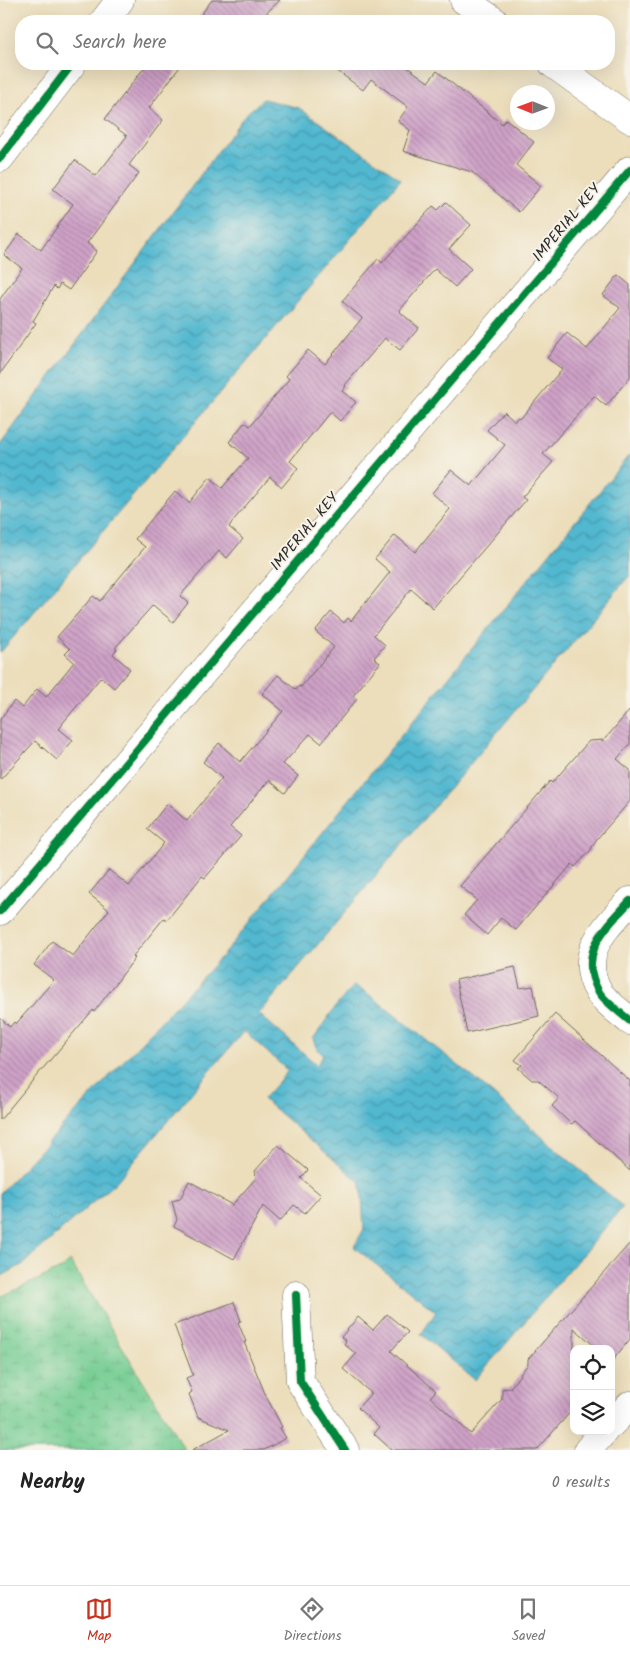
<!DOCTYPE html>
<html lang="en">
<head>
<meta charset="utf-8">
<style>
  :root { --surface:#fff; --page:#f6f6f6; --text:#222; --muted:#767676; --line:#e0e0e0; --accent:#c8321e }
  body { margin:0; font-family:Kalam,sans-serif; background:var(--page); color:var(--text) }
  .controls { position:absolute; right:15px; bottom:15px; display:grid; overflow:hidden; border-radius:10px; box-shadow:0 5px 20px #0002 }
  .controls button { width:45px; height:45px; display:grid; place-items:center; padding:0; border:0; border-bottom:1px solid var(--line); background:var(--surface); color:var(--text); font:25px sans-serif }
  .compass { position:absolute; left:510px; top:85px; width:45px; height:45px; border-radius:50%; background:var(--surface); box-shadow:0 5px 20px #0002; rotate:271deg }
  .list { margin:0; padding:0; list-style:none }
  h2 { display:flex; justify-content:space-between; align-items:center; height:65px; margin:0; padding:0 20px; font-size:21px }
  h2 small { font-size:16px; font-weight:400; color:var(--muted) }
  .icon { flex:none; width:28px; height:28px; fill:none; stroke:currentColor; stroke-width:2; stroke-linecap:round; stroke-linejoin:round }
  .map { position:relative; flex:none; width:630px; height:1450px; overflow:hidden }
  .search { position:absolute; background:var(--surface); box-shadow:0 5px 20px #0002; left:15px; right:15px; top:15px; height:55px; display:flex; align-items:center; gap:12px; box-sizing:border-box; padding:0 18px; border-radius:20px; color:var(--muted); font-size:19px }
  .sheet { height:135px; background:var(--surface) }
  nav { display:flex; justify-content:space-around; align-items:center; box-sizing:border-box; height:70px; border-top:1px solid var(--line); background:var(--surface); font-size:14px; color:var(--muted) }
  nav a { display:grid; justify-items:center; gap:2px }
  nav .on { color:var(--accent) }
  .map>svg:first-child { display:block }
</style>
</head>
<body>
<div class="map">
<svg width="630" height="1450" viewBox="0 0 630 1450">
  <defs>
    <pattern id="wetland-marsh" width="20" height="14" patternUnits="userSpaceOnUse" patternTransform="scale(1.25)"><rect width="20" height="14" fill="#74cd93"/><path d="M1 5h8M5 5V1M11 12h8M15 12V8" fill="none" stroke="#65b07f"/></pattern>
    <pattern id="water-waves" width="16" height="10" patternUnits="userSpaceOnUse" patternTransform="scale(1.25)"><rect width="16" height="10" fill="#51b8d0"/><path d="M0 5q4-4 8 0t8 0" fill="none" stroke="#4396a9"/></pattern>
    <pattern id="building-back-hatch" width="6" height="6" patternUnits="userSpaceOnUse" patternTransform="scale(1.25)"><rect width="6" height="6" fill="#cfa2c8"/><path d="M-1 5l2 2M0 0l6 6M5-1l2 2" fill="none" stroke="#a884a3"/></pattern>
  </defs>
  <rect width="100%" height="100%" fill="#f7f3e8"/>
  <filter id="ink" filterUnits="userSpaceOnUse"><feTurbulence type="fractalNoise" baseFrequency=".02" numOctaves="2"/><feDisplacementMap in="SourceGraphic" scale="10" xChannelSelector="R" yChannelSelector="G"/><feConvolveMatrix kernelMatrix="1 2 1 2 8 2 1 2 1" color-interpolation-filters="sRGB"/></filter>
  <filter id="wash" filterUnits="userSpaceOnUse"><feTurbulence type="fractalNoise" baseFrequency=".0096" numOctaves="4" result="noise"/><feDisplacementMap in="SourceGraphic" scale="20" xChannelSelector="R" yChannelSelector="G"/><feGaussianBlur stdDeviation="1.12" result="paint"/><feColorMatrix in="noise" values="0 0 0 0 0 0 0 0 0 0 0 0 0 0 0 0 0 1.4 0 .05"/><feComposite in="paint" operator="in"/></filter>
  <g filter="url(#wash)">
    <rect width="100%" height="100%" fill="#ecdebb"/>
    <polygon fill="url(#wetland-marsh)" stroke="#507c5f" points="70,1261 185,1450 0,1450 0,1297 63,1268"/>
    <g fill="url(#water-waves)" stroke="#3e727e">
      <polygon points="263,99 299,108 401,179 0,653 0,445 245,115"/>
      <polygon points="630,454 630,575 259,1014 317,1065 323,1055 316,1047 313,1039 336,1006 354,985 367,993 474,1078 623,1207 475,1380 421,1334 436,1312 354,1247 364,1229 361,1183 263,1099 288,1071 244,1031 116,1182 22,1265 0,1277 0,1193 223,955"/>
    </g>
    <g id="blocks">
      <g fill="url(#building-back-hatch)">
        <polygon points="212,0 280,0 258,21 196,21"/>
        <polygon points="147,64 182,64 149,108 163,120 129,165 139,173 87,243 97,251 69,290 60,284 57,289 54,286 33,321 36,323 0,374 0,299 22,268 4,255 19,234 41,250 73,204 53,189 75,160 96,176 127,136 105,119"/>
        <polygon points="328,64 403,64 428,82 437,71 502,124 506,119 534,142 516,165 541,186 519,212 472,172 403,151 410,130 398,121 408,107 371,79 363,90"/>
        <polygon points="446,202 471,225 449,249 471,269 455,287 435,269 400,310 401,313 419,328 400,350 385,338 345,385 346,386 342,391 356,402 340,421 330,412 290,461 298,468 282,487 270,477 232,522 229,527 243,539 227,558 219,551 180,596 188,603 173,622 153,605 115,648 117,649 113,654 130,669 114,688 101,677 62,724 63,724 59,729 73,740 57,760 35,741 0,780 0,719 14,701 22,708 37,689 46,697 74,662 65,654 70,649 57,637 93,596 100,601 145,547 135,539 175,491 189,503 210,477 222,488 248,458 229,442 245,422 250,426 289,379 286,376 308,350 325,364 362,318 342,301 378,259 382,263 433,206 438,210"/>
        <polygon points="618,275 630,285 630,377 606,406 594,396 543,454 553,462 522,497 526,500 433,608 411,589 374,635 385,645 374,658 380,663 353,696 357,699 321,743 310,734 283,764 298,776 285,793 269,780 230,827 241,836 205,878 202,876 167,920 164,918 133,956 135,958 94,1012 93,1010 33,1080 0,1120 0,1018 10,1027 14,1022 16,1024 54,980 34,965 52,941 73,956 109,910 89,894 109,870 129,886 164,843 147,829 167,804 187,821 222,778 203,762 219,743 240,762 283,711 262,694 278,675 296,690 299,686 301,687 334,647 315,631 331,612 344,623 348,618 351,621 390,572 375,559 395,535 415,552 450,509 432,493 451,470 471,486 505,445 487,430 504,411 515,421 519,417 521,418 562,369 547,358 567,333 587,349 620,308 603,295"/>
        <polygon points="630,710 630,744 617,759 630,770 630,801 596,840 590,851 575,867 572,864 516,930 501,918 487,935 464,915 477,900 460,886 550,781 552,783 589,741 604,740"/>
        <polygon points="515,967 520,988 533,986 539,1016 467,1033 456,980"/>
        <polygon points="555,1014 630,1081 630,1171 575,1121 572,1124 570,1123 552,1106 559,1098 538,1080 532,1080 518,1068 522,1065 515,1060"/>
        <polygon points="278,1145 308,1170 301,1178 321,1195 305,1213 294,1205 280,1221 263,1206 234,1259 174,1226 177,1220 172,1201 180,1199 189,1181 232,1205 256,1178 255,1171"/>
        <polygon points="630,1243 630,1339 612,1361 611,1349 598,1349 574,1328 574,1408 537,1450 392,1450 374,1434 379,1428 358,1408 371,1393 343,1369 356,1354 344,1344 346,1341 341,1337 358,1317 373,1330 387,1314 408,1332 391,1351 436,1391 430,1397 471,1434 502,1399 502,1389 510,1388 528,1364 528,1359"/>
        <polygon points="234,1302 241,1321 238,1322 246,1342 244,1342 266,1396 282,1427 280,1428 286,1438 264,1450 192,1450 229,1430 198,1417 189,1394 192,1392 186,1378 193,1375 174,1325"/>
      </g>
    </g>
  </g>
  <g filter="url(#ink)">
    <use href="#blocks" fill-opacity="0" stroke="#6f6a5d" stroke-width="1"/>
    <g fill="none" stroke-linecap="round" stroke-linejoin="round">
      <defs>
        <g id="minor">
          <polyline points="464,0 494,21"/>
          <polyline points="104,21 120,0"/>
          <polyline points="553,64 630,119"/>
          <polyline points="0,158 72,64"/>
          <path d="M630,901C606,928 576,953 599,992C605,1002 621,1013 630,1021"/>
          <polyline points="0,911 630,170"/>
          <polyline points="296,1295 300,1381 345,1450"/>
          <polyline points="611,1424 630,1405"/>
          <polyline points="588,1450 604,1431"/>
        </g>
      </defs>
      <use href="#minor" stroke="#6f6a5d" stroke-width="29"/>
      <use href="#minor" stroke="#fff" stroke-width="28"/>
      <defs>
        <g id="cycleway">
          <polyline points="0,158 72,64"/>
          <path d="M630,901C606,928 576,953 599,992C605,1002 621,1013 630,1021"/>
          <polyline points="0,911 630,170"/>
          <polyline points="296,1295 300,1381 345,1450"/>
        </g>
      </defs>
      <use href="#cycleway" stroke="#f7f3e8" stroke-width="11"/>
      <use href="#cycleway" stroke="#00873e" stroke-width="8"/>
    </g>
  </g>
  <g text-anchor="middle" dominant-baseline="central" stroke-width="4" stroke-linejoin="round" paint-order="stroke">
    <g font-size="15" fill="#2b2b2b" stroke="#f7f3e8">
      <text transform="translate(567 223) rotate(-50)">IMPERIAL KEY</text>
      <text transform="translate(305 532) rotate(-50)">IMPERIAL KEY</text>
    </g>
  </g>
</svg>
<div class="controls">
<button><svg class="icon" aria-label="locate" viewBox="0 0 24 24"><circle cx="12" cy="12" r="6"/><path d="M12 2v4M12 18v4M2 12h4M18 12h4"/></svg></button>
<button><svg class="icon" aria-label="layers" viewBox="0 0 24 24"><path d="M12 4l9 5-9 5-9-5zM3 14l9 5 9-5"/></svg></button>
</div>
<svg class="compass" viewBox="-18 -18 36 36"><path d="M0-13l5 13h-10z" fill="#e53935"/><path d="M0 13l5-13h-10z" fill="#767676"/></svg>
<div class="search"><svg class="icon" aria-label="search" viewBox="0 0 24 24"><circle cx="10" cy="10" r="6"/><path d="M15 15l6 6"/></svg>Search here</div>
</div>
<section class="sheet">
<h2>Nearby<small>0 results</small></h2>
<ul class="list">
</ul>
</section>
<nav>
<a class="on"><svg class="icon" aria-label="map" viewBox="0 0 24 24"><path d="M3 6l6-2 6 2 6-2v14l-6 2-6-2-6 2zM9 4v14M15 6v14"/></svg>Map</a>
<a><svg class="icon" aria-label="directions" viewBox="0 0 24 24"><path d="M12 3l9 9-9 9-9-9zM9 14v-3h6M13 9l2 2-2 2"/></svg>Directions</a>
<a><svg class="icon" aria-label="saved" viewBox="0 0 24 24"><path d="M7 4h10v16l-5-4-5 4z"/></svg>Saved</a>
</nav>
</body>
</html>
